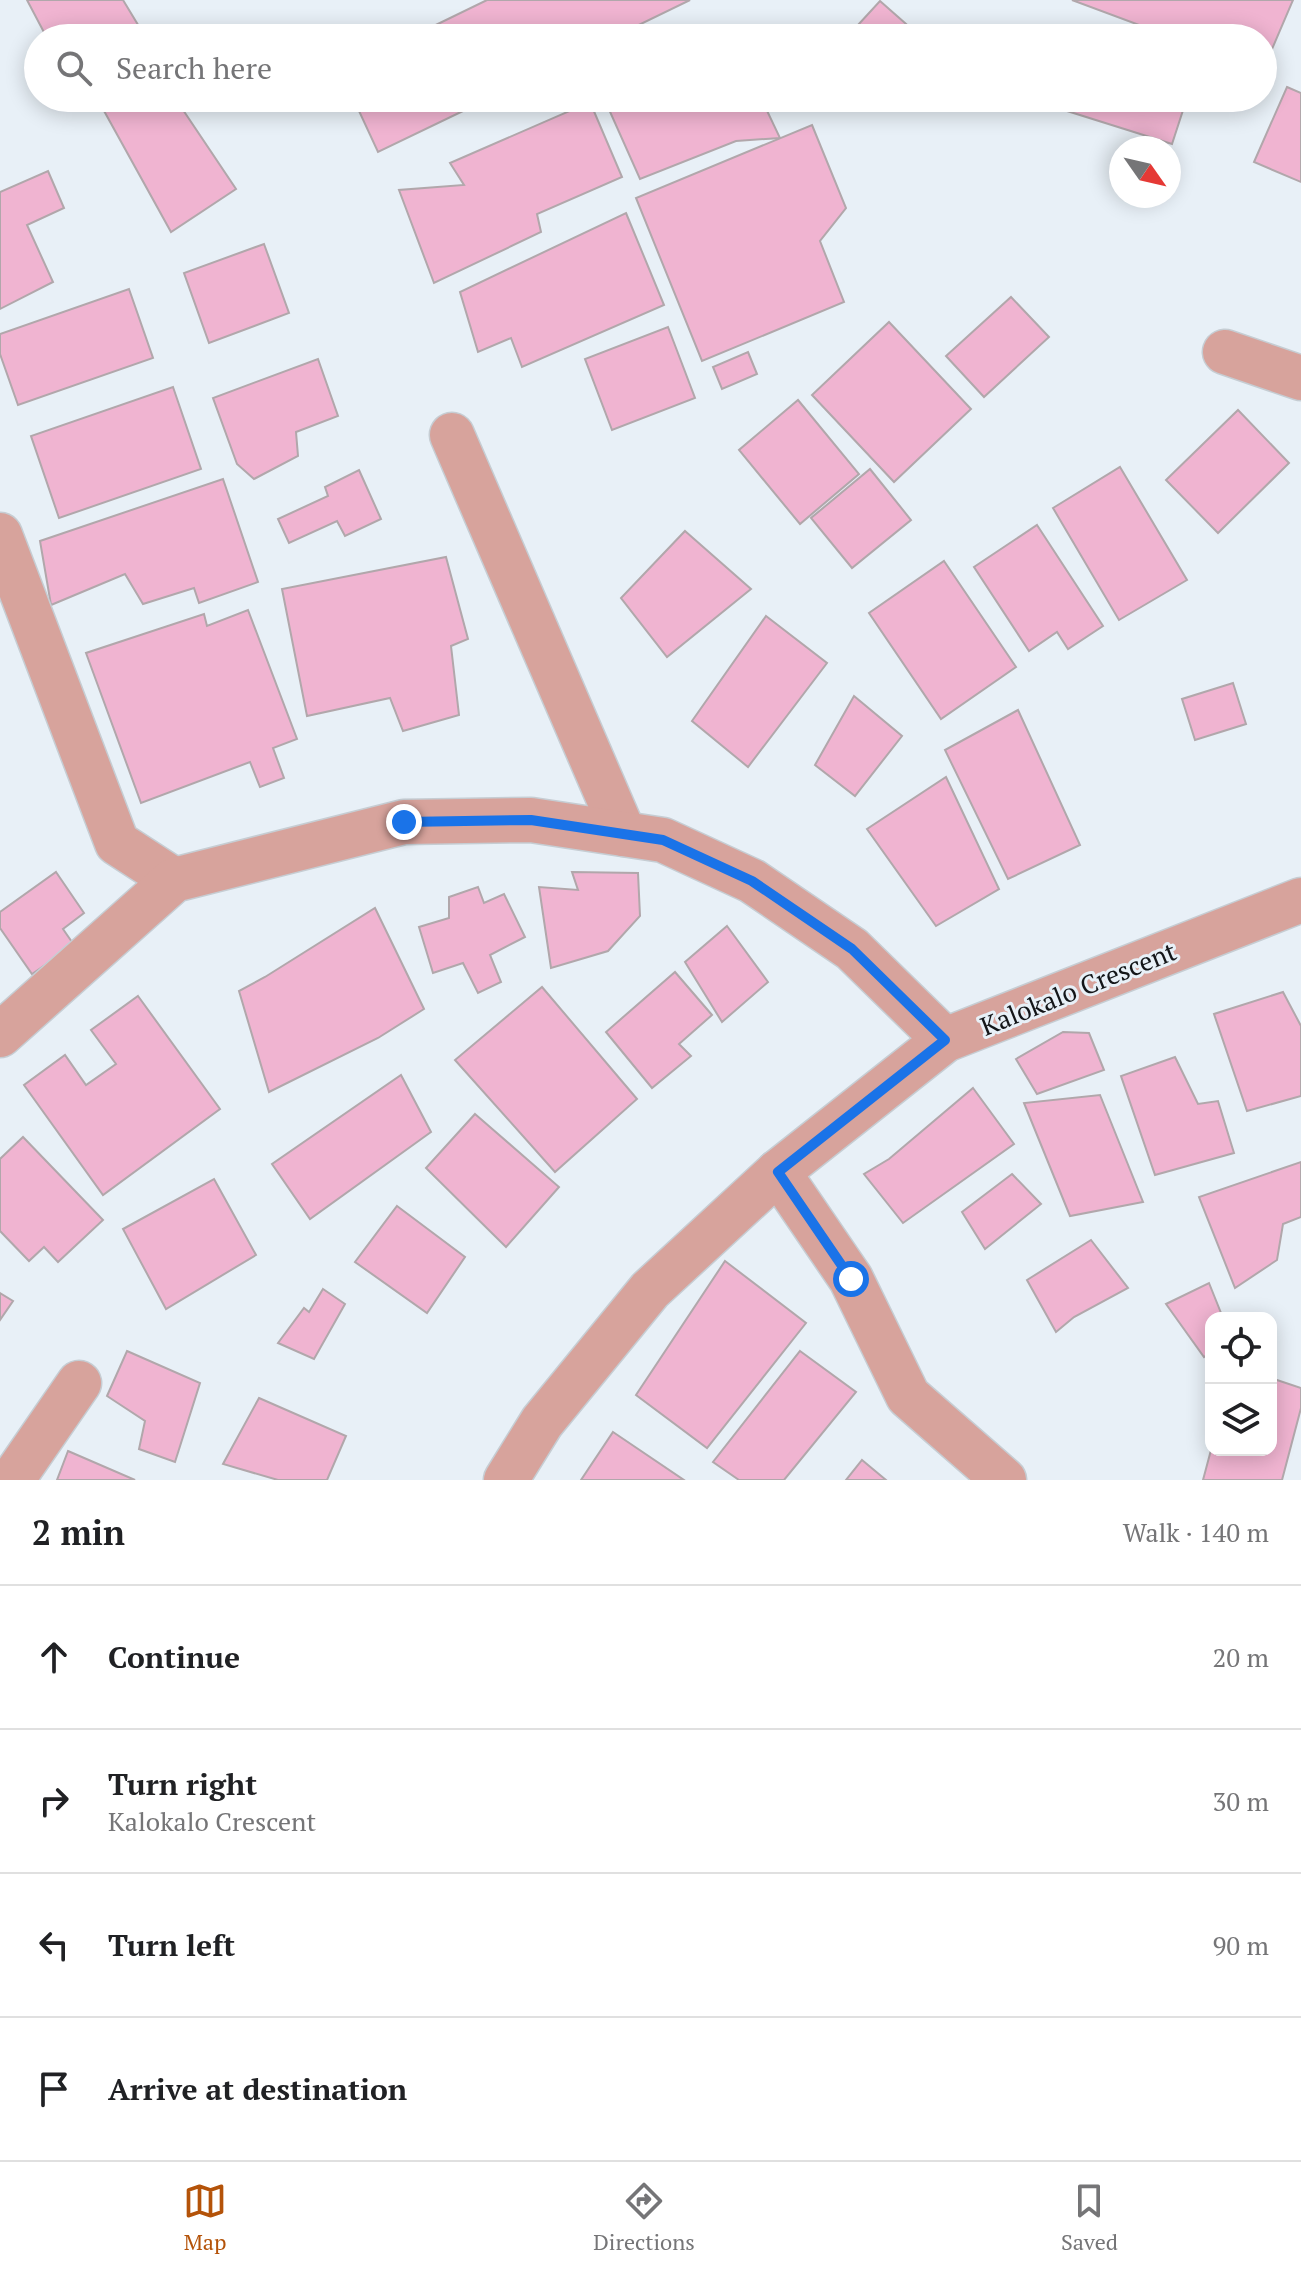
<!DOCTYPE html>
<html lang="en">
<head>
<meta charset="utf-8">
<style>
  :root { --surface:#fff; --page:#f2f2f2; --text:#202124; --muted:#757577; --line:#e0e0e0; --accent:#b45309 }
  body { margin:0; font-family:"PT Serif",serif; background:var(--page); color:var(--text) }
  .controls { position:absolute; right:24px; bottom:24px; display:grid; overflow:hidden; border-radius:16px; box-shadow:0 4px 20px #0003 }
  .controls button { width:72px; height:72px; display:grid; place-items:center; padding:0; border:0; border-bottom:2px solid var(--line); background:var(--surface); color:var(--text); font:40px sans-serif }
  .compass { position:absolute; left:1109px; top:136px; width:72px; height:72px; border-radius:50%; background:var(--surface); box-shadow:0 4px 20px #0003; rotate:124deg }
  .stop { position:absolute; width:24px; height:24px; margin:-18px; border:6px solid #1a73e8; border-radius:50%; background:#fff }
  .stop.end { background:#1a73e8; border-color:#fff; box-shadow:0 2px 8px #0008 }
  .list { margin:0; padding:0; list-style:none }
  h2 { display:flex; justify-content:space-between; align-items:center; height:104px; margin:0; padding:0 32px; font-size:34px }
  h2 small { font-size:26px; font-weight:400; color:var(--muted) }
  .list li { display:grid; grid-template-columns:52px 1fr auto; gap:24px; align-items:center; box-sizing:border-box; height:144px; padding:0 32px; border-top:2px solid var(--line) }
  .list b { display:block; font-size:30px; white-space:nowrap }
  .list p { margin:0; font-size:26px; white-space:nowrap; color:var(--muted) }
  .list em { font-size:26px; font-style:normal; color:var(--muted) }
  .icon { flex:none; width:44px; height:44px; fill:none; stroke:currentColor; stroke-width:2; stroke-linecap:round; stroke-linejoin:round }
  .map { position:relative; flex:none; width:1301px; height:1480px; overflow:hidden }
  .search { position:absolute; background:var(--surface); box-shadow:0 4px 20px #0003; left:24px; right:24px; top:24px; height:88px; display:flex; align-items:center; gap:20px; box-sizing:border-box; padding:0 28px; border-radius:44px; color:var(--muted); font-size:30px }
  .sheet { height:680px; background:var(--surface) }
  nav { display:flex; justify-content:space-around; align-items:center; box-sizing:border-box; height:112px; border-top:2px solid var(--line); background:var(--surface); font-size:22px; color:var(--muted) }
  nav a { display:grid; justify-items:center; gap:4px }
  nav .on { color:var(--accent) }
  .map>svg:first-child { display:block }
</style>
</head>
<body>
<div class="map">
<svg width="1301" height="1480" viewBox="0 0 1301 1480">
  <rect width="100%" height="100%" fill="#e8f0f7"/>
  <g fill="#f0b4d1" stroke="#b1a7ab" stroke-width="2">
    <polygon points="27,0 123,0 146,38 47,38"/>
    <polygon points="487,0 690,0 612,38 409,38"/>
    <polygon points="1072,0 1293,0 1263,70 1263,38 1174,38"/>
    <polygon points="880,1 922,38 846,38"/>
    <polygon points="1287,87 1301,93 1301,182 1254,162"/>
    <polygon points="121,98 175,98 236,189 171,232 103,109"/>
    <polygon points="353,98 490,98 378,152"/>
    <polygon points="623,98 722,98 722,103 732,98 761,98 780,138 736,141 640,179 607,105"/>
    <polygon points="1068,98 1187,98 1172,144 1064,110"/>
    <polygon points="590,102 622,177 537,214 541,232 434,283 399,190 464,185 450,163"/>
    <polygon points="812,125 846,208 820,241 844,302 702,361 636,198"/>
    <polygon points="48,171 64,208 27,225 53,282 0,309 0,192"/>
    <polygon points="626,213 664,305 522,367 511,338 478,352 460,292"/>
    <polygon points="264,244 289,313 209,343 184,273"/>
    <polygon points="129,289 153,358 18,405 0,354 0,334"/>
    <polygon points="1011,297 1049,337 984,397 946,356"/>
    <polygon points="889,322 971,409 894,482 812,395"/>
    <polygon points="668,327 695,398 612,430 585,359"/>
    <polygon points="748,352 757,374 722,389 713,367"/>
    <polygon points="318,359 338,416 296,432 298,456 254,479 237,464 213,398"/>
    <polygon points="173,387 201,469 59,518 31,436"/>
    <polygon points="798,400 859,474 800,524 739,450"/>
    <polygon points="1238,410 1289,463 1218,533 1166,480"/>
    <polygon points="1120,467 1187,580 1119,620 1053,508"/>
    <polygon points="870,469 911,520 852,568 811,518"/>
    <polygon points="359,470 381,519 345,536 337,521 289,543 278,519 328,496 325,487"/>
    <polygon points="223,479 258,582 199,603 194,588 143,604 125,574 51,605 40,541"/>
    <polygon points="1037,525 1103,626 1068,649 1057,632 1029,651 974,567"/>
    <polygon points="685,531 751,589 667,657 621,598"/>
    <polygon points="446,557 468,639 451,646 459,715 403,731 390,698 307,716 282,589"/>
    <polygon points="944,561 1016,667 941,719 869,613"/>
    <polygon points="248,610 297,739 273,748 284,778 260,787 250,762 141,803 86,653 204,614 207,626"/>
    <polygon points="766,616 827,663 748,767 692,721"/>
    <polygon points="1233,683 1246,724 1195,740 1182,699"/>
    <polygon points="854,696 902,736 855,796 815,765"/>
    <polygon points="1018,710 1080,845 1008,879 945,750"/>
    <polygon points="946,777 999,889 936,926 867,829"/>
    <polygon points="56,872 84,913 63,929 74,945 32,974 0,928 0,912"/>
    <polygon points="572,872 638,873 640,916 608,951 551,968 539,887 578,890"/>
    <polygon points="478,887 484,903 504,894 525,937 490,955 501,982 478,993 463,963 433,973 419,927 449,918 449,897"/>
    <polygon points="375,908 424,1009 378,1038 269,1092 239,991 265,977"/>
    <polygon points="727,926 768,982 722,1022 685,962"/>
    <polygon points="675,972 712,1015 679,1044 691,1056 652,1088 606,1032"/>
    <polygon points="542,987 637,1099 555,1172 455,1060"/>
    <polygon points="1283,992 1301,1026 1301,1096 1247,1111 1214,1014"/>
    <polygon points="138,996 220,1109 103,1195 24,1085 65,1055 86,1085 116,1064 91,1030"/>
    <polygon points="1063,1032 1089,1033 1104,1070 1037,1094 1016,1059"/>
    <polygon points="1175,1057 1198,1104 1218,1101 1234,1153 1155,1175 1121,1076"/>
    <polygon points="401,1075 431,1132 310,1219 272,1164"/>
    <polygon points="973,1088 1014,1144 903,1223 864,1174 889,1159"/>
    <polygon points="1100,1095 1143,1202 1070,1216 1024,1103"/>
    <polygon points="475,1114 559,1187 506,1247 426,1168"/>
    <polygon points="23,1137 103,1220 58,1262 44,1247 29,1261 0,1231 0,1159"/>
    <polygon points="1301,1162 1301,1217 1283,1224 1277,1260 1235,1288 1199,1197"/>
    <polygon points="1012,1174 1041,1204 985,1249 962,1212"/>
    <polygon points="214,1179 256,1255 166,1309 123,1229"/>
    <polygon points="397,1206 465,1257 427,1313 355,1262"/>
    <polygon points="1091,1240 1128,1288 1074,1317 1056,1332 1027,1280"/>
    <polygon points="725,1261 806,1323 707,1448 636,1395"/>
    <polygon points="1209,1283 1223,1318 1211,1318 1211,1352 1204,1357 1166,1304"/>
    <polygon points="323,1289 345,1304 314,1359 278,1343 304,1308 309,1312"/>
    <polygon points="0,1293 13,1301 0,1320"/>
    <polygon points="127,1351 200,1383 175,1462 139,1449 145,1421 107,1396"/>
    <polygon points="800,1351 856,1392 784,1480 739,1480 713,1462"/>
    <polygon points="1271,1378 1301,1388 1301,1408 1282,1480 1203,1480 1211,1450 1271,1450"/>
    <polygon points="259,1398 346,1436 327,1480 278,1480 223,1464"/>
    <polygon points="613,1432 684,1480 581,1480"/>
    <polygon points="68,1451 135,1480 57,1480"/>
    <polygon points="862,1460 886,1480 846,1480"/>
  </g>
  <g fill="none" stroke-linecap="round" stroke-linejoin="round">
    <defs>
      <g id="minor">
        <polyline points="1225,352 1301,378"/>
        <polyline points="452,435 624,834"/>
        <polyline points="0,535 117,843 174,880"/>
        <polyline points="0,1035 174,880 404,822 531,820 663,840 752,881 852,949 945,1040"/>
        <polyline points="778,1172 851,1279 908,1396 1004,1480"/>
        <polyline points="12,1480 79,1383"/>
        <polyline points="506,1480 542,1422 650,1290 778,1172 945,1040 1301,900"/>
      </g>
    </defs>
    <use href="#minor" stroke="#c6cdd3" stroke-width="47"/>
    <use href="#minor" stroke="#d7a39c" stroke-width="44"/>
  </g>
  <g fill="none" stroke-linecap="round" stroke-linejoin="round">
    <polyline stroke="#1a73e8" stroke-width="10" points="404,822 531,820 663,840 752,881 852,949 945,1040 778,1172 851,1279"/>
  </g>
  <g text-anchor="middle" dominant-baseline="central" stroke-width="6" stroke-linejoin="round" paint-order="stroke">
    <g font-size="26" fill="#131518" stroke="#e8f0f7">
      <text transform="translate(1078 988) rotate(-22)">Kalokalo Crescent</text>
    </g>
  </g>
</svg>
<div class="controls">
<button><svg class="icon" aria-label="locate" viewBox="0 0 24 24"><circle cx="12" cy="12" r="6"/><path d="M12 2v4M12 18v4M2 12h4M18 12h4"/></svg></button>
<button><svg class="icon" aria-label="layers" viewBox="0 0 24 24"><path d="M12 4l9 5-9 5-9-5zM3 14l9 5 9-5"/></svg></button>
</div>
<svg class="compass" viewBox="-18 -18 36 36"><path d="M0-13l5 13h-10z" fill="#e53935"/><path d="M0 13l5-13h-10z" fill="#757577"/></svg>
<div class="stop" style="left:851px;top:1279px"></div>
<div class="stop end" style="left:404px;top:822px"></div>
<div class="search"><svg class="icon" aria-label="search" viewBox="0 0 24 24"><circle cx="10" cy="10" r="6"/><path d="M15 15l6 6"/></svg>Search here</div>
</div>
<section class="sheet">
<h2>2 min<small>Walk · 140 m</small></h2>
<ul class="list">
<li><svg class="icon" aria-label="ahead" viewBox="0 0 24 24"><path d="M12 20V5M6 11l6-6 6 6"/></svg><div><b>Continue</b></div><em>20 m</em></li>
<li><svg class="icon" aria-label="right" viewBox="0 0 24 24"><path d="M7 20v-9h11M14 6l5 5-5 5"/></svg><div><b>Turn right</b><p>Kalokalo Crescent</p></div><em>30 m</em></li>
<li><svg class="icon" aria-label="left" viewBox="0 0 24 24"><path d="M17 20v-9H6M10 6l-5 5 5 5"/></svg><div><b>Turn left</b></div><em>90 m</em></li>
<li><svg class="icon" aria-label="arrive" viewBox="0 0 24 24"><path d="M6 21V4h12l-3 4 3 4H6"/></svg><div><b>Arrive at destination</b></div></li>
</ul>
</section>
<nav>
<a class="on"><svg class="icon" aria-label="map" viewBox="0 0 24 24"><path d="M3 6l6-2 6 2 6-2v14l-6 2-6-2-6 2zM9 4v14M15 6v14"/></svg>Map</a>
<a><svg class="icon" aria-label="directions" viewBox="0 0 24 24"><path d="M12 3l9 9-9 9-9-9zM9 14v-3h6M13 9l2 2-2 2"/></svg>Directions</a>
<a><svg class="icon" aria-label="saved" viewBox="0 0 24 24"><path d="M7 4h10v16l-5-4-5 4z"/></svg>Saved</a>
</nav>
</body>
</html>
